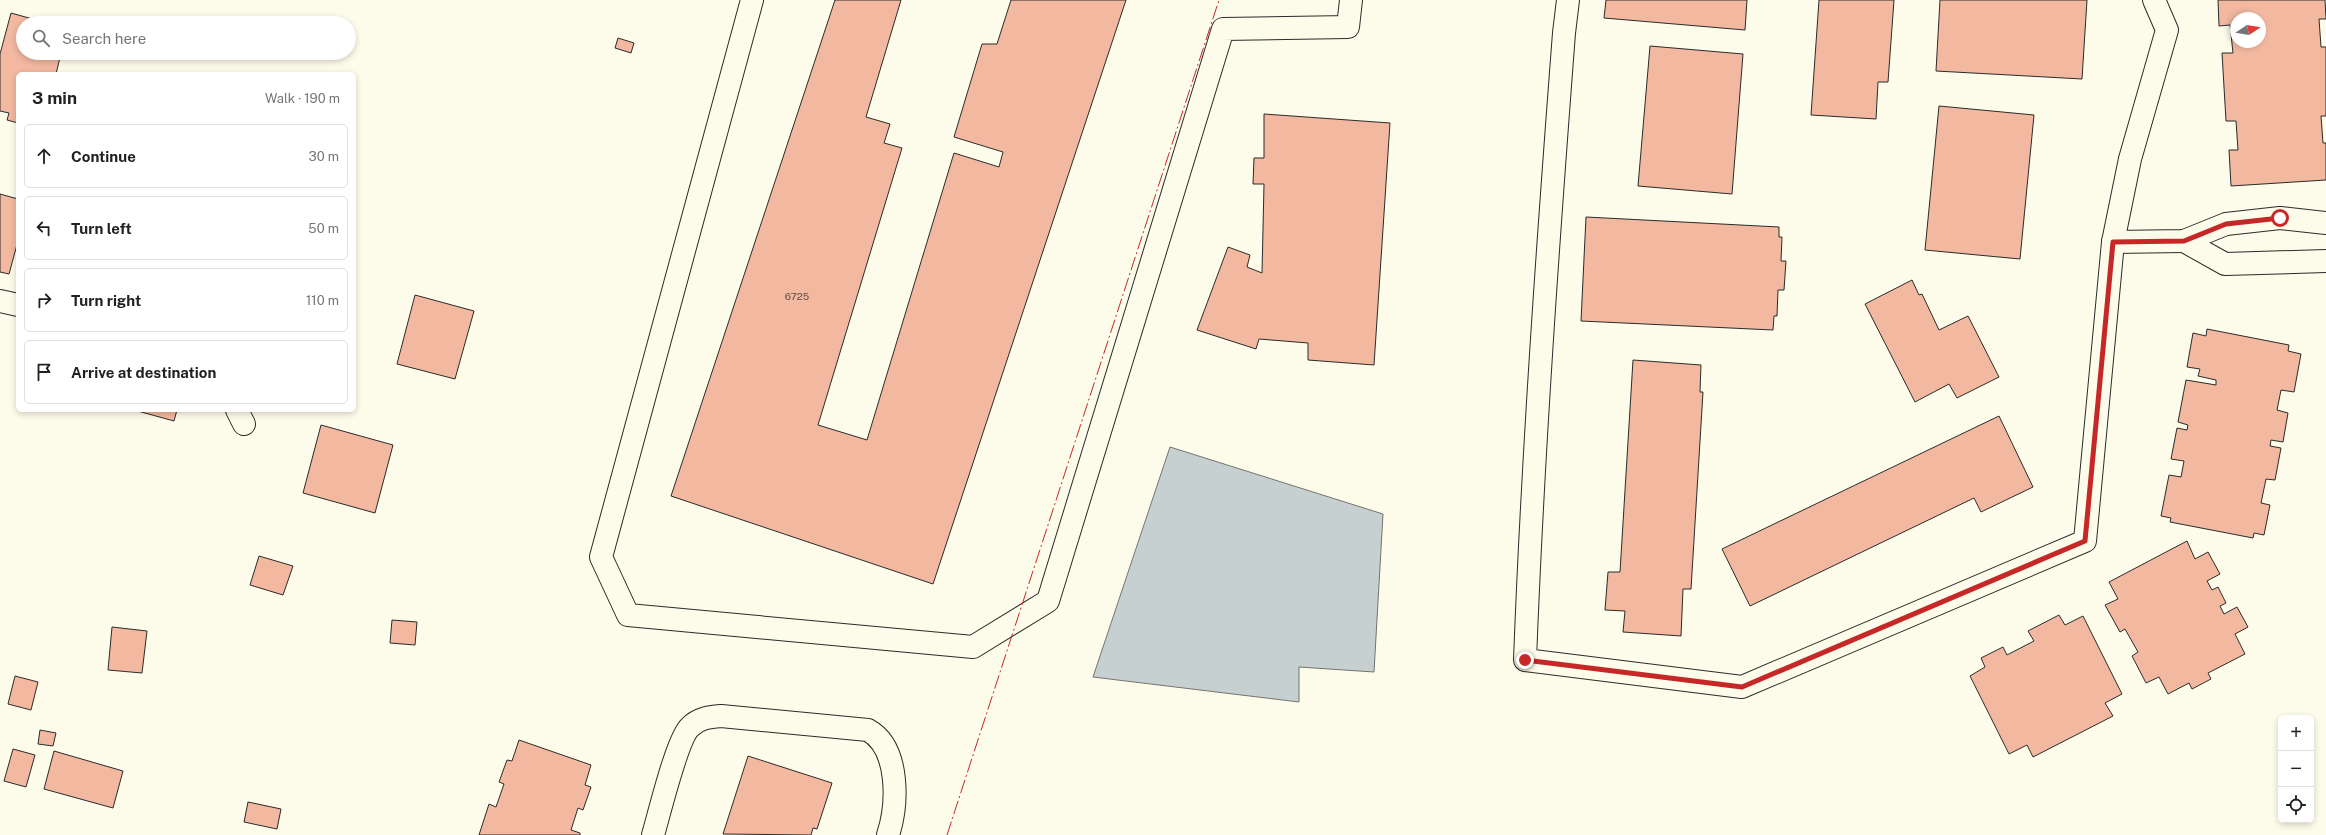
<!DOCTYPE html>
<html lang="en">
<head>
<meta charset="utf-8">
<style>
  :root { --surface:#fff; --page:#f6f6f6; --text:#202124; --muted:#757577; --line:#e0e0e0 }
  body { margin:0; font-family:"Public Sans",sans-serif; background:var(--page); color:var(--text) }
  .controls { position:absolute; right:12px; bottom:12px; display:grid; overflow:hidden; border-radius:6px; box-shadow:0 2px 6px #0003 }
  .controls button { width:36px; height:36px; display:grid; place-items:center; padding:0; border:0; border-bottom:1px solid var(--line); background:var(--surface); color:var(--text); font:20px sans-serif }
  .compass { position:absolute; left:2230px; top:12px; width:36px; height:36px; border-radius:50%; background:var(--surface); box-shadow:0 2px 6px #0003; rotate:78deg }
  .stop { position:absolute; width:12px; height:12px; margin:-9px; border:3px solid #c62828; border-radius:50%; background:#fff }
  .stop.end { background:#c62828; border-color:#fff; box-shadow:0 1px 4px #0008 }
  .list { margin:0; padding:0; list-style:none }
  h2 { display:flex; justify-content:space-between; align-items:center; height:52px; margin:0; padding:0 16px; font-size:17px }
  h2 small { font-size:13px; font-weight:400; color:var(--muted) }
  .list li { display:grid; grid-template-columns:26px 1fr auto; gap:12px; align-items:center; box-sizing:border-box; height:64px; margin:0 8px 8px; padding:0 8px; border:1px solid var(--line); border-radius:6px }
  .list b { display:block; font-size:15px; white-space:nowrap }
  .list em { font-size:13px; font-style:normal; color:var(--muted) }
  .icon { flex:none; width:22px; height:22px; fill:none; stroke:currentColor; stroke-width:2; stroke-linecap:round; stroke-linejoin:round }
  .map { position:relative; flex:none; width:2326px; height:835px; overflow:hidden }
  .search { position:absolute; background:var(--surface); box-shadow:0 2px 6px #0003; left:16px; top:16px; width:340px; height:44px; display:flex; align-items:center; gap:10px; box-sizing:border-box; padding:0 14px; border-radius:22px; color:var(--muted); font-size:15px }
  .panel { position:absolute; background:var(--surface); box-shadow:0 2px 6px #0003; left:16px; top:72px; width:340px; height:340px; border-radius:6px }
  .map>svg:first-child { display:block }
</style>
</head>
<body>
<div class="map">
<svg width="2326" height="835" viewBox="0 0 2326 835">
  <rect width="100%" height="100%" fill="#fdfbea"/>
  <polygon fill="#c7d0d0" stroke="#74746e" points="1170,447 1383,514 1374,672 1299,667 1299,702 1093,677"/>
  <g fill="#f2b8a0" stroke="#2b2b2b" fill-rule="evenodd">
    <polygon points="835,0 901,0 866,117 890,124 884,143 902,148 818,425 867,440 954,153 999,167 1003,152 954,137 982,44 997,44 1011,0 1126,0 933,584 671,496"/>
    <polygon points="1606,0 1747,0 1745,30 1604,18"/>
    <polygon points="1819,0 1894,0 1888,82 1878,82 1876,119 1811,115"/>
    <polygon points="1940,0 2087,0 2082,79 1936,71"/>
    <path d="M2218,0H2325L2326,19H2319L2321,47H2326V116H2321L2323,143H2326V180L2231,186L2229,150H2238L2236,121H2226L2222,53H2233L2230,25L2219,26ZM2236,18H2260V42H2236Z"/>
    <polygon points="11,13 47,23 23,23 23,53 61,53 56,74 18,74 18,123 7,120 9,113 0,111 0,54"/>
    <polygon points="618,38 634,43 631,53 615,48"/>
    <polygon points="1650,46 1743,54 1732,194 1638,186"/>
    <polygon points="1939,106 2034,115 2020,259 1925,250"/>
    <polygon points="1264,114 1390,123 1374,365 1308,360 1308,343 1259,339 1256,349 1197,330 1228,247 1250,255 1247,267 1262,273 1264,184 1253,184 1254,158 1264,158"/>
    <polygon points="0,194 18,199 18,241 9,274 0,272"/>
    <polygon points="1586,217 1779,227 1779,237 1782,237 1781,261 1786,261 1784,290 1778,290 1777,316 1774,316 1773,330 1581,321"/>
    <polygon points="1912,280 1919,295 1922,294 1939,330 1968,316 1999,377 1957,398 1949,384 1915,402 1865,304"/>
    <polygon points="415,295 474,311 455,379 397,364"/>
    <polygon points="2207,329 2289,345 2288,351 2301,354 2294,392 2281,390 2277,410 2288,413 2283,442 2271,440 2270,446 2281,448 2275,480 2266,479 2261,503 2270,505 2264,535 2254,533 2253,538 2170,522 2171,518 2161,516 2169,475 2181,477 2184,461 2171,459 2177,428 2187,430 2188,425 2178,422 2186,380 2216,385 2216,380 2198,376 2200,369 2187,367 2193,333 2206,336"/>
    <polygon points="1633,360 1701,365 1700,392 1703,392 1691,589 1683,589 1681,636 1623,632 1625,611 1605,610 1608,572 1620,572"/>
    <polygon points="134,410 177,410 174,421"/>
    <polygon points="1999,416 2033,487 1981,512 1974,498 1750,606 1722,549"/>
    <polygon points="321,425 393,445 375,513 303,493"/>
    <polygon points="2187,541 2195,559 2208,552 2220,574 2207,581 2212,590 2218,587 2226,603 2220,606 2224,614 2237,607 2248,627 2235,634 2245,654 2208,673 2211,679 2192,689 2189,683 2168,694 2159,677 2146,683 2132,656 2138,652 2125,629 2120,632 2105,605 2118,599 2109,582"/>
    <polygon points="259,556 293,566 283,595 250,585"/>
    <polygon points="2059,615 2065,625 2083,616 2122,694 2105,703 2113,716 2033,757 2027,745 2009,754 1970,676 1985,667 1981,658 2003,647 2007,655 2034,641 2028,631"/>
    <polygon points="392,620 417,622 415,645 390,643"/>
    <polygon points="112,627 147,631 142,673 108,670"/>
    <polygon points="15,676 38,682 31,710 8,704"/>
    <polygon points="40,730 56,733 53,746 38,744"/>
    <polygon points="519,740 591,765 585,785 591,787 583,810 578,808 571,830 580,833 580,835 479,835 489,804 496,807 504,784 499,782 507,760 512,761"/>
    <polygon points="13,749 35,755 26,787 4,781"/>
    <polygon points="54,751 123,771 113,808 44,789"/>
    <polygon points="748,756 832,783 817,829 813,828 811,835 723,834"/>
    <polygon points="248,802 281,809 277,829 244,822"/>
  </g>
  <g fill="none" stroke-linecap="round" stroke-linejoin="round">
    <defs>
      <g id="minor">
        <polyline points="752,0 601,557 628,615 973,647 1048,601 1223,29 1348,27 1351,0"/>
        <path d="M1568,0L1564,33C1548,242 1533,451 1525,660L1742,687L2085,541L2113,242L2130,159L2167,30L2154,0"/>
        <polyline points="2184,241 2225,264 2326,261"/>
        <polyline points="2113,242 2184,241 2226,224 2280,218 2326,223"/>
        <polyline points="0,301 18,305"/>
        <polyline points="237,410 244,424"/>
        <path d="M653,835C659,815 677,739 690,727C699,718 709,717 721,716L868,730C900,748 898,804 888,835"/>
      </g>
    </defs>
    <use href="#minor" stroke="#2b2b2b" stroke-width="24"/>
    <use href="#minor" stroke="#fdfbea" stroke-width="22"/>
    <polyline stroke="#c62828" stroke-width="1" stroke-dasharray="14 3 2 3" stroke-linecap="butt" points="947,835 1219,0"/>
  </g>
  <g fill="none" stroke-linecap="round" stroke-linejoin="round">
    <polyline stroke="#c62828" stroke-width="5" points="1525,660 1742,687 2085,541 2113,242 2184,241 2226,224 2280,218"/>
  </g>
  <g text-anchor="middle" dominant-baseline="central" stroke-width="3" stroke-linejoin="round" paint-order="stroke">
    <g font-size="10" fill="#5d4e48">
      <text x="797" y="296">6725</text>
    </g>
  </g>
</svg>
<div class="controls">
<button>+</button>
<button>−</button>
<button><svg class="icon" aria-label="locate" viewBox="0 0 24 24"><circle cx="12" cy="12" r="6"/><path d="M12 2v4M12 18v4M2 12h4M18 12h4"/></svg></button>
</div>
<svg class="compass" viewBox="-18 -18 36 36"><path d="M0-13l5 13h-10z" fill="#e53935"/><path d="M0 13l5-13h-10z" fill="#757577"/></svg>
<div class="stop" style="left:2280px;top:218px"></div>
<div class="stop end" style="left:1525px;top:660px"></div>
<div class="search"><svg class="icon" aria-label="search" viewBox="0 0 24 24"><circle cx="10" cy="10" r="6"/><path d="M15 15l6 6"/></svg>Search here</div>
<section class="panel">
<h2>3 min<small>Walk · 190 m</small></h2>
<ul class="list">
<li><svg class="icon" aria-label="ahead" viewBox="0 0 24 24"><path d="M12 20V5M6 11l6-6 6 6"/></svg><div><b>Continue</b></div><em>30 m</em></li>
<li><svg class="icon" aria-label="left" viewBox="0 0 24 24"><path d="M17 20v-9H6M10 6l-5 5 5 5"/></svg><div><b>Turn left</b></div><em>50 m</em></li>
<li><svg class="icon" aria-label="right" viewBox="0 0 24 24"><path d="M7 20v-9h11M14 6l5 5-5 5"/></svg><div><b>Turn right</b></div><em>110 m</em></li>
<li><svg class="icon" aria-label="arrive" viewBox="0 0 24 24"><path d="M6 21V4h12l-3 4 3 4H6"/></svg><div><b>Arrive at destination</b></div></li>
</ul>
</section>
</div>
</body>
</html>
